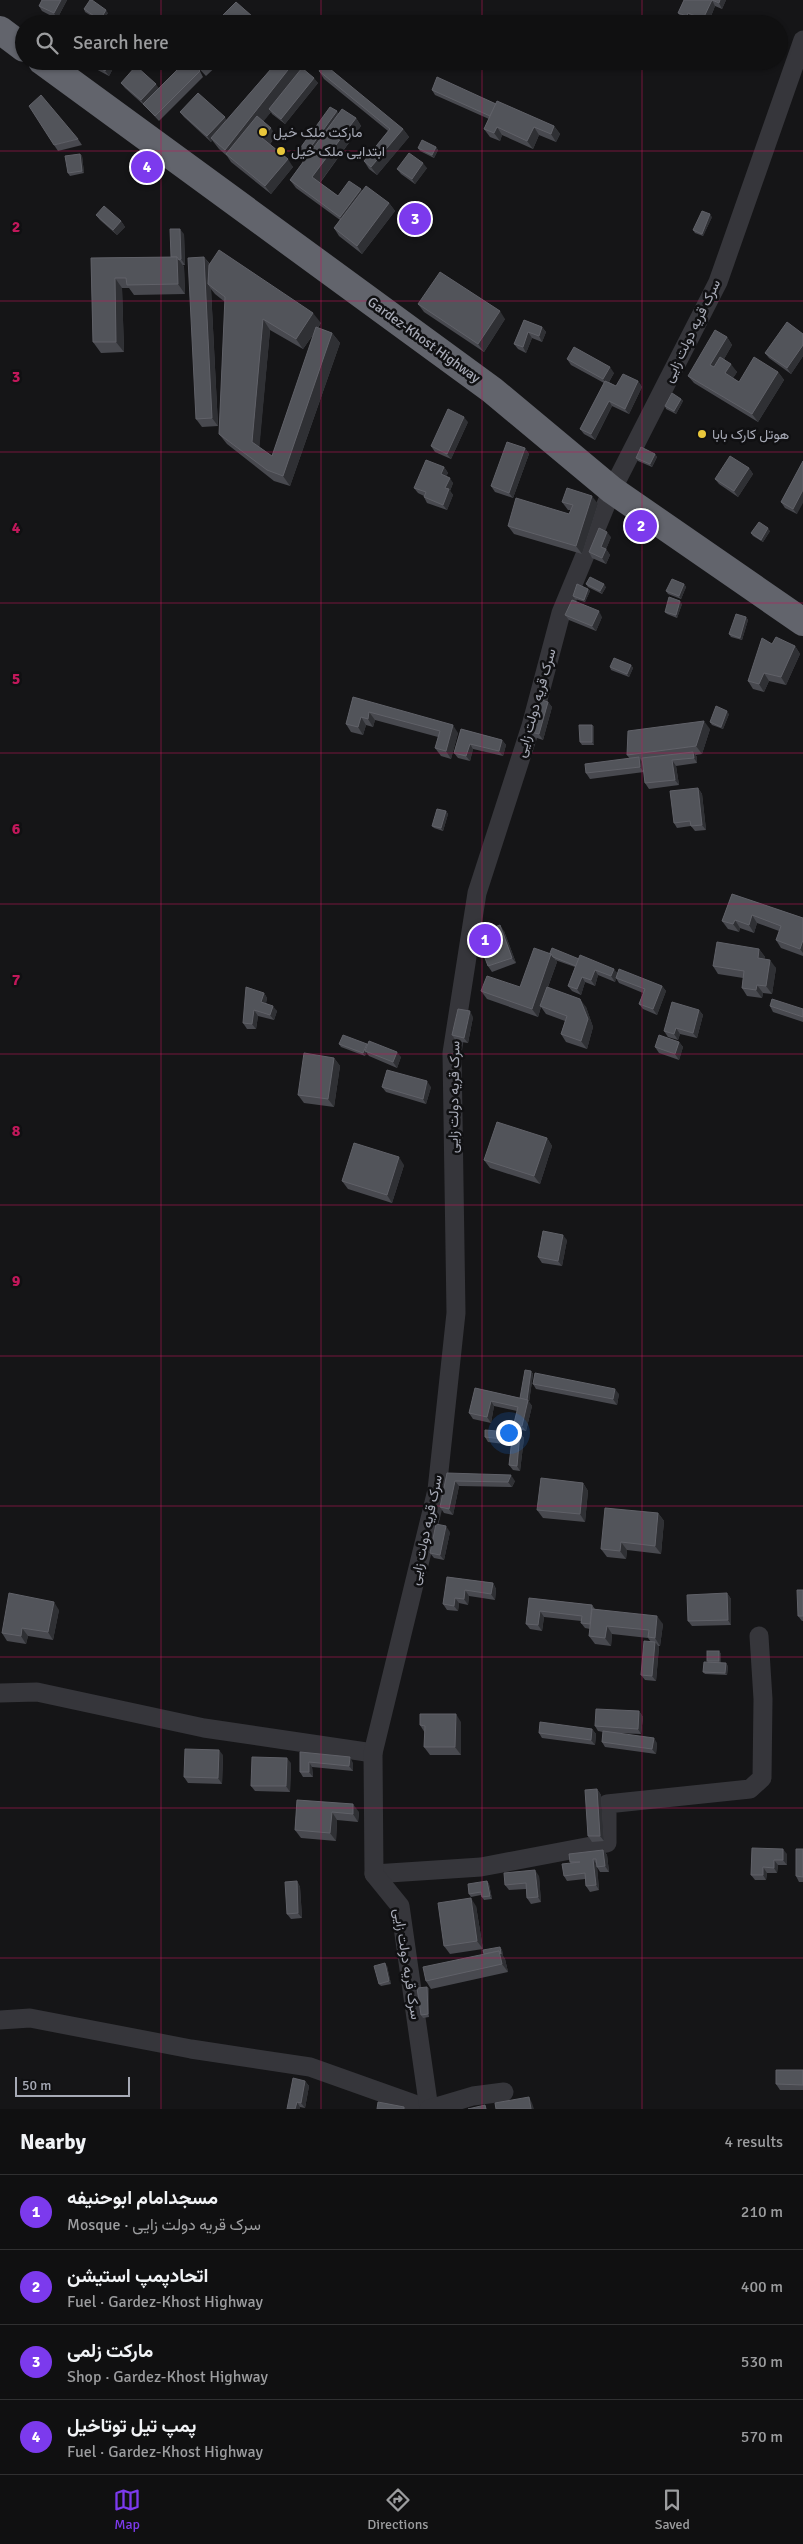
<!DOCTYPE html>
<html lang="en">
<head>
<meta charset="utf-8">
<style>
  :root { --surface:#101011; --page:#1e1e1f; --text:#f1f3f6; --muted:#9c9d9f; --line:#303031; --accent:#7c3aed }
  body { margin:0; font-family:Signika,Vazirmatn,sans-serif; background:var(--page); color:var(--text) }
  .scale { position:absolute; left:15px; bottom:12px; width:115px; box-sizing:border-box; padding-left:5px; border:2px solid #a7aab6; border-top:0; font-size:14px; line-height:18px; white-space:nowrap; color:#a7aab6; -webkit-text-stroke:4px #101012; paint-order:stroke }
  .you { position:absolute; left:508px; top:1432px; width:18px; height:18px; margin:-12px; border:4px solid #fff; border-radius:50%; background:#1a73e8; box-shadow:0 0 0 8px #1a73e833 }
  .badge { display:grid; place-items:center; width:32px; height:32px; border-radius:50%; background:var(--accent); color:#fff; font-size:16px; font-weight:700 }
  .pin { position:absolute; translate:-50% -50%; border:2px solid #fff; box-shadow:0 1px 5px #0006 }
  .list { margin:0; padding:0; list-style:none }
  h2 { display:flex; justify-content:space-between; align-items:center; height:65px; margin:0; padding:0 20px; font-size:21px }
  h2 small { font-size:16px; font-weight:400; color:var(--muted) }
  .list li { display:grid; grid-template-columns:32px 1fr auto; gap:15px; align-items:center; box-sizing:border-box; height:75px; padding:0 20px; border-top:1px solid var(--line) }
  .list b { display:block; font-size:19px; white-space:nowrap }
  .list p { margin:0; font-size:16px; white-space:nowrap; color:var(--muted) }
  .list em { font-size:16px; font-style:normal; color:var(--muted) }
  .icon { flex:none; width:28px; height:28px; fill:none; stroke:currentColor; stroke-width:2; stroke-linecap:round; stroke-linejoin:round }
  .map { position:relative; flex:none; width:803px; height:2109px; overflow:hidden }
  .search { position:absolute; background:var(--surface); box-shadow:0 1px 4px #0004; left:15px; right:15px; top:15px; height:55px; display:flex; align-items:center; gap:12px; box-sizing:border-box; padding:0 18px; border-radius:28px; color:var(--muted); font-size:19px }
  .sheet { height:365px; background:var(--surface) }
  nav { display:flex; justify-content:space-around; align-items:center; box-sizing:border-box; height:70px; border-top:1px solid var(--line); background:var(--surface); font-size:14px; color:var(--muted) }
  nav a { display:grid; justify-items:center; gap:2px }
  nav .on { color:var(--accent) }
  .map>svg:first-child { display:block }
</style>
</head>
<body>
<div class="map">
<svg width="803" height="2109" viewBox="0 0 803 2109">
  <rect width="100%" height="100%" fill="#151517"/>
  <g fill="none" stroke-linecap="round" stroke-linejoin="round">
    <g stroke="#36363b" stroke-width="19">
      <polyline points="0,1693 37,1692 204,1728 373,1753"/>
      <polyline points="374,1874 481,1867 607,1843 607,1804 750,1789 762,1778 763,1699 759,1636"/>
      <polyline points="0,2020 30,2018 191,2049 310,2067 428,2109"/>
      <polyline points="429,2109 400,1906 374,1874 373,1753 437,1490 456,1313 452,1053 477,893 531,726 561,613 612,490 718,282 803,40"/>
      <polyline points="429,2109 473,2096 504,2092"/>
    </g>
    <g stroke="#62646c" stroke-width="28">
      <polyline points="0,30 24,48"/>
      <polyline points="42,61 492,390 612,490 803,622"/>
    </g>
  </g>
  <g fill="#48494f" fill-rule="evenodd">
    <polygon points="42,0 67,0 57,19 42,11 39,6"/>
    <polygon points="684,0 726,0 722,9 715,6 708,24 705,24 692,18 690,22 682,18 678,13"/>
    <polygon points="84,9 108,13 101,22 85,12"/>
    <polygon points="117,61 109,76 94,68 90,62"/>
    <polygon points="192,61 222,61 206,76"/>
    <polygon points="276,61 302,61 306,67 304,70 318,83 285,124 272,114 271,112 263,121 276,136 270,144 293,167 271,194 231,162 227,156 219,149 212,140 211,142 184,117 180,112 227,120 277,62"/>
    <polygon points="200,71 203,77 159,121 145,106 125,88 121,83 159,88"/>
    <polygon points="319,71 403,129 409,137 377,175 369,169 364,161 388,131 324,79"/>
    <polygon points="432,90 496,104 554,126 560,134 556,142 539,135 533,149 502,135 500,141 490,137 484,129 489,119 435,95"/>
    <polygon points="339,114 356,118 361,126 320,183 338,196 362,191 389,203 395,211 362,254 339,236 334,228 340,220 296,188 290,180 303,162 299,159 296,154"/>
    <polygon points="78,139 82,145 58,151 54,145"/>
    <polygon points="436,147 438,150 434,158 420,151 418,148"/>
    <polygon points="80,154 82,156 84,173 70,176 68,173"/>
    <polygon points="427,168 415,184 401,174 397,169"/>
    <polygon points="96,215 121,221 125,227 117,235 100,220"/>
    <polygon points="712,217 703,236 695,233 693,230"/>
    <polygon points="184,234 185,265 183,265 184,267 185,294 134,295 129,288 122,288 124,352 101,353 93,342 91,258 171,257"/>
    <path d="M204,257L210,264L321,323L318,328L332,333L340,343L290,486L274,481L227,444L219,434L225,302L215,294L211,289L218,426L202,427L196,419ZM270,330L303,349L315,332L272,456L259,447Z"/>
    <polygon points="418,304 505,319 484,352 424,312"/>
    <polygon points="524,320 542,327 546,332 542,342 532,338 526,353 518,349 514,344"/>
    <polygon points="803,334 803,356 791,374 769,358 765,353"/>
    <polygon points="727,337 732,345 724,359 737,372 733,378 739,382 778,372 784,380 758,422 694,383 688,376"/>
    <polygon points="567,359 614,373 609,382 616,386 638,381 642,387 629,414 612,406 595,440 584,434 580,429 604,383 571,365"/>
    <polygon points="681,399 683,401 676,414 666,409 665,406"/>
    <polygon points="468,422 451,459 435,452 431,446"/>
    <polygon points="525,448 529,454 513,498 495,492 491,486"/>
    <polygon points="655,454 657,457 652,467 638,461 636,458"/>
    <polygon points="803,461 797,514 785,508 781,502"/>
    <polygon points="444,467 448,473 446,476 453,483 450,491 453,495 447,510 427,503 424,497 424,496 418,493 414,488"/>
    <polygon points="749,468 753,474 738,497 719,484 715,479"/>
    <polygon points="562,502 598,504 582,554 514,534 508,526 569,514 571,510 568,510"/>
    <polygon points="770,531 763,542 753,536 751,533"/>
    <polygon points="611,537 606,549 610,555 606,564 592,558 589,552"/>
    <polygon points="586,584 606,587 602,594 588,587"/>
    <polygon points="684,584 686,587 681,599 668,594 666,591"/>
    <polygon points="588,589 590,591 585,602 575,599 573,596"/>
    <polygon points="682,604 677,618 667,614 665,612"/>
    <polygon points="565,615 602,617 596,631 569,620"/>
    <polygon points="746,617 748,620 742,640 731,637 729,634"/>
    <polygon points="772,644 795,646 800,654 786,685 769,681 764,692 753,689 748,681"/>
    <polygon points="631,665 633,668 629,677 611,670 610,667"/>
    <polygon points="353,697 458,733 451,759 441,756 435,748 438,737 375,720 373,727 366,725 363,735 351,732 346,724"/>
    <polygon points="548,702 552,707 543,740 534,737 530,732"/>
    <polygon points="729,714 723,729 712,725 710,722"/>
    <polygon points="592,725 594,727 594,745 582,745 580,742"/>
    <polygon points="461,729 502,740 506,745 503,756 473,749 470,761 458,758 454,753"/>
    <polygon points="710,729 702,754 695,755 697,757 697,763 676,766 679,785 649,789 645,783 644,772 590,779 586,773 630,759 627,755"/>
    <polygon points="698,788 702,794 706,830 695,831 691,826 677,828 674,823"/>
    <polygon points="446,811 448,814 443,831 434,828 432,826"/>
    <polygon points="732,894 803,918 803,956 781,948 776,940 779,931 757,923 754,933 740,928 739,932 728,929 722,921"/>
    <polygon points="504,931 516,963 492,972 488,966"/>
    <polygon points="759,949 765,957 764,959 776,968 772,994 763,993 762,998 747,996 742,988 743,978 718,974 713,966"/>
    <polygon points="550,953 662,986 666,991 657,1015 643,1009 639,1004 643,993 619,983 616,978 615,982 598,975 595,986 585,982 581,995 572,991 568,986 575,967 555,960 557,962 548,987 586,1007 593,1027 587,1049 566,1042 561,1034 565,1021 546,1014 541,1007 538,1017 487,999 481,991 520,987"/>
    <polygon points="264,993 267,998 266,1003 277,1011 274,1020 258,1016 256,1029 247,1029 243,1023"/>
    <polygon points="770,1006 803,1009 803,1022 773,1012"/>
    <polygon points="699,1010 703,1015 697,1038 680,1034 678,1040 668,1037 664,1031"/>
    <polygon points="473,1017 468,1043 456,1041 452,1035"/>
    <polygon points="679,1042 683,1047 679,1060 659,1053 655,1047"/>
    <polygon points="339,1044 367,1044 368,1045 401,1057 397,1068 369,1056 366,1052 365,1056 341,1047"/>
    <polygon points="334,1058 340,1066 334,1107 304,1103 298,1095"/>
    <polygon points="382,1087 431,1087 426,1104 386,1092"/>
    <polygon points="547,1138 552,1146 540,1184 490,1168 484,1160"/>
    <polygon points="404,1165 392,1203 348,1189 342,1181"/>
    <polygon points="567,1240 562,1266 542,1263 538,1257"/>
    <polygon points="531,1371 533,1374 529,1402 532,1406 526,1431 518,1429 514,1423 517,1411 494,1406 491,1423 473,1419 469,1413 475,1388 520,1398"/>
    <polygon points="533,1384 619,1394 617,1405 536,1389"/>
    <polygon points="520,1433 524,1438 520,1471 513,1470 509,1465 511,1445 488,1442 485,1437"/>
    <polygon points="447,1473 515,1481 512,1487 459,1486 453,1515 444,1513 440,1507"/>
    <polygon points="583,1483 588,1491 585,1522 543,1518 537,1510"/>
    <polygon points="658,1513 664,1521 661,1554 627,1550 626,1559 607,1557 601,1549"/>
    <polygon points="450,1532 444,1560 434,1558 430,1553"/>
    <polygon points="447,1577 493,1583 496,1589 495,1600 469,1596 468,1605 459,1603 458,1611 447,1610 443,1604"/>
    <polygon points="803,1590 803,1621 802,1621 798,1616"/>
    <polygon points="727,1593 731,1599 731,1625 692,1626 688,1621"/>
    <polygon points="529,1598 592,1605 595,1609 663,1624 660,1646 658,1646 659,1647 656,1681 645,1680 641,1675 651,1642 648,1638 612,1634 611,1646 595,1644 589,1636 590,1629 585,1628 581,1623 581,1621 544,1617 542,1631 530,1629 526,1624"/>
    <polygon points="59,1610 53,1640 28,1636 26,1644 7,1641 2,1633"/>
    <polygon points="719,1651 721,1654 721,1663 728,1666 727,1675 705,1674 703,1672 708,1662 707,1661"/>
    <polygon points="639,1711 643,1717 641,1734 617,1733 657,1743 656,1754 605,1747 602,1742 603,1732 598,1731 595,1726"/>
    <polygon points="461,1722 461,1755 430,1755 424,1747 425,1733 420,1725"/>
    <polygon points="592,1729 596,1734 595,1745 542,1738 539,1733"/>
    <polygon points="300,1752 353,1763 353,1771 312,1767 313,1777 303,1777 300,1772"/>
    <polygon points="223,1755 222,1784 188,1783 184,1777"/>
    <polygon points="291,1763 290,1792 255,1791 251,1786"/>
    <polygon points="597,1789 601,1795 604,1841 592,1842 588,1836"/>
    <polygon points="297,1800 359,1812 358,1822 337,1820 336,1841 301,1838 295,1830"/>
    <polygon points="752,1848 787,1854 787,1865 778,1865 777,1873 767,1873 766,1880 755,1880 751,1875"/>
    <polygon points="803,1849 803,1882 799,1882 796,1876"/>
    <polygon points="603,1850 607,1855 609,1872 600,1872 597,1867 599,1890 590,1892 586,1886 585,1879 567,1881 564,1876 571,1863 570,1862"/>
    <polygon points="539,1876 541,1902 531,1904 527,1898 526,1889 509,1890 505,1885"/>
    <polygon points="297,1881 300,1887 302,1918 291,1919 287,1914"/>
    <polygon points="487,1881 489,1884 492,1899 484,1900 482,1897 481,1895 471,1897 469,1894"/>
    <polygon points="476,1906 483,1949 450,1954 444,1946"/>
    <polygon points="500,1947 502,1950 503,1956 505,1959 508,1972 431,1989 426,1981"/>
    <polygon points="387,1966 391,1984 381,1986 379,1984"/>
    <polygon points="427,1987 429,1989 429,2017 423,2018 421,2015"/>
    <polygon points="803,2070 803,2090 780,2090 776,2084"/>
    <polygon points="305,2081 309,2086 305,2108 300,2107 300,2109 287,2109"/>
  </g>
  <g fill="#2f3034">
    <polygon points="61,0 67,0 57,19 54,13"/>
    <polygon points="712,0 715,6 708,24 706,24 703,19"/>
    <polygon points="720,0 726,0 722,9 719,3"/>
    <polygon points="106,10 108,13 101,22 100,20"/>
    <polygon points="688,13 692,18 690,22 687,16"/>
    <polygon points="111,61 117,61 109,76 105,71"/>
    <polygon points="295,61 302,61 306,67 271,111 269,109 271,112 233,160 225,150"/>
    <polygon points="314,78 318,83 285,124 281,119"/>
    <polygon points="156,84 160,90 145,106 141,100"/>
    <polygon points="337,111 341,117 306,164 302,159"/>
    <polygon points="225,117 228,123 211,142 207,136"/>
    <polygon points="356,118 361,126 318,185 312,177"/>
    <polygon points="554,126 560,134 556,142 551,134"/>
    <polygon points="497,127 502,135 500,141 494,133"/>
    <polygon points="534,127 539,135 533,149 527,141"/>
    <polygon points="271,128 276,136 268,146 262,138"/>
    <polygon points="403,129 409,137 377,175 371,167"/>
    <polygon points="436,147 438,150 434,158 432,155"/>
    <polygon points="80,154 82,156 84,173 82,171"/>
    <polygon points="288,159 293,167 271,194 265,186"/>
    <polygon points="423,163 427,168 415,184 412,179"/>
    <polygon points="361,189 366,197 346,225 340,217"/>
    <polygon points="389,203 395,211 362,254 357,246"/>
    <polygon points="710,214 712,217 703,236 702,234"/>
    <polygon points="121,221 125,227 117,235 113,230"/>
    <polygon points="180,229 184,234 185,265 181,259"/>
    <polygon points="177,257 184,267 185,294 178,284"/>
    <polygon points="204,257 210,265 208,284 211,289 218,426 212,418"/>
    <polygon points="115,278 122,288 124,352 116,342"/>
    <polygon points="500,311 505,319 484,352 478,344"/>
    <polygon points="313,313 321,323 303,349 296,339"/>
    <polygon points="263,319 270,330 259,452 252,442"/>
    <polygon points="542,327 546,332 542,342 539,336"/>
    <polygon points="528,332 532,338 526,353 523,347"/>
    <polygon points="332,333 340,343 290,486 283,476"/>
    <polygon points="727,337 732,345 716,373 710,365"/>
    <polygon points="803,345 803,356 791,374 787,368"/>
    <polygon points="731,364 737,372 731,381 725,373"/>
    <polygon points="610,367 614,373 607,385 603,379"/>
    <polygon points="778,372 784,380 758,422 752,414"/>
    <polygon points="638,381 642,387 629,414 625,409"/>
    <polygon points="681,399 683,401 676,414 674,411"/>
    <polygon points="609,401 612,406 595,440 591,434"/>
    <polygon points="464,417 468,422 451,459 447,454"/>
    <polygon points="525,448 529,454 513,498 509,493"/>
    <polygon points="655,454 657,457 652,467 650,464"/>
    <polygon points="444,467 448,473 445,480 441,474"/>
    <polygon points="749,468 753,474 738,497 734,491"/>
    <polygon points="450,478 453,483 450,491 453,495 447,510 443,505 445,488"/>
    <polygon points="803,490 803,503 797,514 793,509"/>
    <polygon points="592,496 598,504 582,554 576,546"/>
    <polygon points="768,528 770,531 763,542 761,540"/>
    <polygon points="607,532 611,537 605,552 601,547"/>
    <polygon points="606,549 610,555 606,564 602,558"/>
    <polygon points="604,584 606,587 602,594 600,591"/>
    <polygon points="684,584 686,587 681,599 679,596"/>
    <polygon points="588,589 590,591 585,602 584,600"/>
    <polygon points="680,601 682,604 677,618 676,615"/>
    <polygon points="599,611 602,617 596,631 592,626"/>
    <polygon points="746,617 748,620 742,640 740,638"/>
    <polygon points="795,646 800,654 786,685 781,677"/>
    <polygon points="631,665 633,668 629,677 627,674"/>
    <polygon points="764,673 769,681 764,692 759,684"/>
    <polygon points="548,702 552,707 543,740 539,734"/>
    <polygon points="727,711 729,714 723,729 721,727"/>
    <polygon points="369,712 375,720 373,727 368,719"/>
    <polygon points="361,717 366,725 363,735 358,727"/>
    <polygon points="704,721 710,729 702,754 696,746"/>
    <polygon points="453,725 458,733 451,759 446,751"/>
    <polygon points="592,725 594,727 594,745 592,742"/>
    <polygon points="502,740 506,745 503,756 499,751"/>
    <polygon points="470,744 473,749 470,761 466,756"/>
    <polygon points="693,752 697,757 697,763 694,758"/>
    <polygon points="639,757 643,763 644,772 640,767"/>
    <polygon points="672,760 676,766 679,785 675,780"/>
    <polygon points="698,788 702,794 706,830 702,825"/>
    <polygon points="446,811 448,814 443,831 441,828"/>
    <polygon points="752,915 757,923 754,933 749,925"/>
    <polygon points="735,920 740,928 739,932 733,924"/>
    <polygon points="500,925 504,931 516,963 512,958"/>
    <polygon points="803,940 803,953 800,949"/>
    <polygon points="759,949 765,957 763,966 758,958"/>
    <polygon points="551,954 557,962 541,1006 540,1006 541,1007 538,1017 532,1009"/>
    <polygon points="770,960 776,968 772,994 766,986"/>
    <polygon points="614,969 618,974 615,982 611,976"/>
    <polygon points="595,970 598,975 595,986 591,980"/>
    <polygon points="582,977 585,982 581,995 577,989"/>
    <polygon points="757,985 763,993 762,998 756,990"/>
    <polygon points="662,986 666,991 657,1015 653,1009"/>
    <polygon points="264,993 267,998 265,1007 261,1002"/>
    <polygon points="580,999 586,1007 593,1027 587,1049 581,1041"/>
    <polygon points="273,1006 277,1011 274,1020 270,1015"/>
    <polygon points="254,1010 258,1016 256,1029 252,1024"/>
    <polygon points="699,1010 703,1015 697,1038 693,1033"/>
    <polygon points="470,1011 473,1017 468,1043 464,1038"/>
    <polygon points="676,1028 680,1034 678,1040 674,1034"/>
    <polygon points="679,1042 683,1047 679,1060 675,1054"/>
    <polygon points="367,1044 369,1046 365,1051 366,1052 365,1056 363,1053"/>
    <polygon points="397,1052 401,1057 397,1068 393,1062"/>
    <polygon points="334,1058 340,1066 334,1107 328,1099"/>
    <polygon points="427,1081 431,1087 426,1104 423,1099"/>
    <polygon points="547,1138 552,1146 540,1184 534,1176"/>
    <polygon points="399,1157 404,1165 392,1203 387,1195"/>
    <polygon points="563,1235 567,1240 562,1266 558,1261"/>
    <polygon points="531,1371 533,1374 529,1402 532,1406 526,1431 522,1426"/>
    <polygon points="615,1389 619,1394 617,1405 613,1399"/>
    <polygon points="491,1401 494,1406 491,1423 487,1417"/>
    <polygon points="520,1433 524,1438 520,1471 517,1466"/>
    <polygon points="511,1475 515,1481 512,1487 508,1482"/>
    <polygon points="455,1481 459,1486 453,1515 449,1509"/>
    <polygon points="583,1483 588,1491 585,1522 580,1514"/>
    <polygon points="658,1513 664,1521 661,1554 655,1546"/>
    <polygon points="446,1526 450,1532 444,1560 440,1555"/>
    <polygon points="621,1542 627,1550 626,1559 620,1551"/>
    <polygon points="493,1583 496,1589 495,1600 491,1594"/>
    <polygon points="465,1590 469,1596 468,1605 464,1599"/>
    <polygon points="727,1593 731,1599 731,1625 728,1620"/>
    <polygon points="455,1598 459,1603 458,1611 454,1606"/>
    <polygon points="54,1602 59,1610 53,1640 48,1632"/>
    <polygon points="540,1611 544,1617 542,1631 538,1625"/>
    <polygon points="657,1616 663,1624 660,1646 655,1638"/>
    <polygon points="607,1626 612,1634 611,1646 605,1638"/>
    <polygon points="22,1628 28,1636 26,1644 21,1636"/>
    <polygon points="655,1642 659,1647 656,1681 652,1676"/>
    <polygon points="719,1651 721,1654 721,1664 719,1661"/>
    <polygon points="726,1663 728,1666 727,1675 725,1673"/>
    <polygon points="639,1711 643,1717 641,1734 638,1729"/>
    <polygon points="456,1714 461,1722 461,1755 455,1747"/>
    <polygon points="592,1729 596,1734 595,1745 591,1740"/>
    <polygon points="654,1738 657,1743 656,1754 652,1749"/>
    <polygon points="219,1750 223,1755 222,1784 218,1778"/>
    <polygon points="350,1757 353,1763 353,1771 349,1766"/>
    <polygon points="287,1758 291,1763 290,1792 286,1786"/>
    <polygon points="309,1762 312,1767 313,1777 309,1772"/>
    <polygon points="597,1789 601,1795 604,1841 600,1836"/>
    <polygon points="353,1804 359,1812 358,1822 353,1814"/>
    <polygon points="332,1812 337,1820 336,1841 330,1833"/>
    <polygon points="783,1849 787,1854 787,1865 783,1860"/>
    <polygon points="603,1850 607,1855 609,1872 605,1866"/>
    <polygon points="593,1859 597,1865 599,1890 596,1885"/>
    <polygon points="774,1860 778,1865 777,1873 774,1868"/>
    <polygon points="763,1867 767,1873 766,1880 763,1875"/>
    <polygon points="535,1870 539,1876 541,1902 538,1897"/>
    <polygon points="297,1881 300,1887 302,1918 298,1913"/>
    <polygon points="487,1881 489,1884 492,1899 490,1896"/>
    <polygon points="471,1898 476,1906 483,1949 477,1941"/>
    <polygon points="500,1947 502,1950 503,1956 505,1959 508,1972 502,1964 499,1951"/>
    <polygon points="385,1963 387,1966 391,1984 389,1981"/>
    <polygon points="427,1987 429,1989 429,2017 428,2014"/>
    <polygon points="305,2081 309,2086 305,2108 301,2103"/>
    <polygon points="529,2097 532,2103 534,2109 531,2109"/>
    <polygon points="297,2102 300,2107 300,2109 295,2109"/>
  </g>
  <g fill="#52545a" stroke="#606168">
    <polygon points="42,0 61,0 54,13 39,6"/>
    <polygon points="90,0 92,0 106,10 100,20 84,9"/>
    <polygon points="684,0 720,0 719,3 712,0 703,19 688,13 687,16 678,13"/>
    <polygon points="236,2 261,24 214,24"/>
    <polygon points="91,61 111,61 105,71 90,62"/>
    <polygon points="186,61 190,61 200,71 155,116 143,104"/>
    <polygon points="194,61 204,61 199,66"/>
    <polygon points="278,61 295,61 225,150 211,138"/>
    <polygon points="324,64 403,129 371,167 364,161 390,129 319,71"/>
    <polygon points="136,66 156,84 141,100 121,83"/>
    <polygon points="302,68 314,78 281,119 269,109"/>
    <polygon points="437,77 496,104 490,116 432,90"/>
    <polygon points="198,93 225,117 207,136 180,112"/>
    <polygon points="41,95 78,139 54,145 29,106"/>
    <polygon points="497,101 554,126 551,134 534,127 527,141 497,127 494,133 484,129"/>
    <polygon points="330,107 337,111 302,159 296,154"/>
    <polygon points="342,109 356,118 312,177 338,196 349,181 361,189 340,217 290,180"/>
    <polygon points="257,116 271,128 262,138 288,159 265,186 226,154"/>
    <polygon points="422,140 436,147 432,155 418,148"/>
    <polygon points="409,153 423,163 412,179 397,169"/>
    <polygon points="80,154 82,171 68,173 65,156"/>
    <polygon points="366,186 389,203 357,246 334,228"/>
    <polygon points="104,206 121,221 113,230 96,215"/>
    <polygon points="702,211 710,214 702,234 693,230"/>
    <polygon points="170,229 180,229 181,259 179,260 177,257 171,257"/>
    <polygon points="219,250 313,313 296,339 263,319 252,442 272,456 316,327 332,333 283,476 267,470 219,434 225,297 208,284 209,265"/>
    <polygon points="177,257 178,284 127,285 126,278 115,278 116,342 93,342 91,258"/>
    <polygon points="204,257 212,418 196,419 188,258"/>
    <polygon points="440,272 500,311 478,344 418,304"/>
    <polygon points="524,320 542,327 539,336 528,332 523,347 514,344"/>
    <polygon points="787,322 803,334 803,345 787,368 765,353"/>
    <polygon points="715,330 727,337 710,365 714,367 720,357 731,364 725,373 739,382 754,357 778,372 752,414 688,376"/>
    <polygon points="574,347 610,367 603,379 567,359"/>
    <polygon points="623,374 638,381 625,409 609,401 591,434 580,429 605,381 616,386"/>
    <polygon points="672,393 681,399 674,411 665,406"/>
    <polygon points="448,409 464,417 447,454 431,446"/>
    <polygon points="507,442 525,448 509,493 491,486"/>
    <polygon points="641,447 655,454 650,464 636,458"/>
    <polygon points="730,456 749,468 734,491 715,479"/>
    <polygon points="426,460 444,467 441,474 450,478 445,488 449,489 443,505 424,497 426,492 414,488"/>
    <polygon points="803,461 803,490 793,509 781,502"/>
    <polygon points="567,488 592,496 576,546 508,526 516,498 569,514 573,505 562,502"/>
    <polygon points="759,522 768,528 761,540 751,533"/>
    <polygon points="599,528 607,532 601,547 606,549 602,558 589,552"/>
    <polygon points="590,577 604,584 600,591 586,584"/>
    <polygon points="672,579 684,584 679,596 666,591"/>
    <polygon points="577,584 588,589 584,600 573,596"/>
    <polygon points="669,597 680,601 676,615 665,612"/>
    <polygon points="572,600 599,611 592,626 565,615"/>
    <polygon points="736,614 746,617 740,638 729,634"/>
    <polygon points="776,637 795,646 781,677 764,673 759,684 748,681 762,638 772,644"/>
    <polygon points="614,658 631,665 627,674 610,667"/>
    <polygon points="353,697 453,725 446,751 435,748 440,731 369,712 368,719 361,717 358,727 346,724"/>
    <polygon points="539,699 548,702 539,734 530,732"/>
    <polygon points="716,706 727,711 721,727 710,722"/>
    <polygon points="704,721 696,746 627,755 628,731"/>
    <polygon points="579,725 592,725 592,742 580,742"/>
    <polygon points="461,729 502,740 499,751 470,744 466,756 454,753"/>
    <polygon points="693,752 694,758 672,760 675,780 645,783 642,758"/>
    <polygon points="639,757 640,767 586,773 585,764"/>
    <polygon points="698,788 702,825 691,826 690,821 674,823 670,791"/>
    <polygon points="437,809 446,811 441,828 432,826"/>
    <polygon points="732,894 803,918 803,940 800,949 776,940 781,926 752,915 749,925 735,920 733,924 722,921"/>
    <polygon points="500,925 512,958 488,966 476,934"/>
    <polygon points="717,942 759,949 758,958 770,960 766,986 757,985 756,990 742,988 744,971 713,966"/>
    <polygon points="534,948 551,954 532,1009 481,991 487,976 520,987"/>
    <polygon points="552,948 579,959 576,966 553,957 551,954 550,953"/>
    <polygon points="580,955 614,969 611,976 595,970 591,980 582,977 577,989 568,986"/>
    <polygon points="619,969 662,986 653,1009 639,1004 645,989 616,978"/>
    <polygon points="246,987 264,993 261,1002 273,1006 270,1015 254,1010 252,1024 243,1023"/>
    <polygon points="547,987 580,999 588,1019 581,1041 561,1034 567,1016 540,1006"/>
    <polygon points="772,999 803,1009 803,1017 770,1006"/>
    <polygon points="672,1002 699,1010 693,1033 676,1028 674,1034 664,1031"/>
    <polygon points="458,1009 470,1011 464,1038 452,1035"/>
    <polygon points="343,1035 367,1044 363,1053 339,1044"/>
    <polygon points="659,1035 679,1042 675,1054 655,1047"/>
    <polygon points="369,1041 397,1052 393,1062 365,1051"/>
    <polygon points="304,1053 334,1058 328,1099 298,1095"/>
    <polygon points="387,1070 427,1081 423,1099 382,1087"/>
    <polygon points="497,1122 547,1138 534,1176 484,1160"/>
    <polygon points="354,1143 399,1157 387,1195 342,1181"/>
    <polygon points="543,1231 563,1235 558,1261 538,1257"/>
    <polygon points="525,1370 531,1371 527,1400 520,1398"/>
    <polygon points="535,1373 615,1389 613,1399 533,1384"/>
    <polygon points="475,1388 528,1400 522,1426 514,1423 518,1407 491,1401 487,1417 469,1413"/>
    <polygon points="485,1430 520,1433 517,1466 509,1465 512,1440 485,1437"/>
    <polygon points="447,1473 511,1475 508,1482 455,1481 449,1509 440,1507"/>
    <polygon points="541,1478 583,1483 580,1514 537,1510"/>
    <polygon points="605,1508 658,1513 655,1546 621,1542 620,1551 601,1549"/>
    <polygon points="436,1524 446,1526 440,1555 430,1553"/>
    <polygon points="447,1577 493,1583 491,1594 465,1590 464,1599 455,1598 454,1606 443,1604"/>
    <polygon points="797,1590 803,1590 803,1616 798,1616"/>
    <polygon points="9,1593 54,1602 48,1632 22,1628 21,1636 2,1633"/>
    <polygon points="727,1593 728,1620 688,1621 687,1595"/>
    <polygon points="529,1598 592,1605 590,1624 581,1623 582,1616 540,1611 538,1625 526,1624"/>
    <polygon points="592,1609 657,1616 655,1638 648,1637 649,1630 607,1626 605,1638 589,1636"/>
    <polygon points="644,1641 655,1642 652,1676 641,1675"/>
    <rect x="707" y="1651" width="12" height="10"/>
    <polygon points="704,1662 726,1663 725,1673 703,1672"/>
    <polygon points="596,1709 639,1711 638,1729 595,1726"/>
    <polygon points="420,1714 456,1714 455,1747 424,1747 425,1726 420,1725"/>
    <polygon points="540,1722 592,1729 591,1740 539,1733"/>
    <polygon points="603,1731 654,1738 652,1749 602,1742"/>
    <polygon points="185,1749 219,1750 218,1778 184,1777"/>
    <polygon points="300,1752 350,1757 349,1766 309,1762 309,1772 300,1772"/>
    <polygon points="252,1757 287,1758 286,1786 251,1786"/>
    <polygon points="597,1789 600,1836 588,1836 585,1790"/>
    <polygon points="297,1800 353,1804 353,1814 332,1812 330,1833 295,1830"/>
    <polygon points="752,1848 783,1849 783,1860 774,1860 774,1868 763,1867 763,1875 751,1875"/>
    <polygon points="796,1849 803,1849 803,1877 796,1876"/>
    <polygon points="603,1850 605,1866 597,1867 596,1859 593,1859 596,1885 586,1886 585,1873 564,1876 562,1864 580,1862 570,1862 569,1854"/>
    <polygon points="535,1870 538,1897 527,1898 526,1883 505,1885 504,1873"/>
    <polygon points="297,1881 298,1913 287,1914 285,1882"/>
    <polygon points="487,1881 490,1896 482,1897 481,1892 469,1894 468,1884"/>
    <polygon points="471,1898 477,1941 444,1946 438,1903"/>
    <polygon points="500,1947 501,1954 499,1951 484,1954 483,1950"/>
    <polygon points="499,1951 502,1964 426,1981 423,1967"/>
    <polygon points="385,1963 389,1981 379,1984 374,1966"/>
    <polygon points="427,1987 428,2014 421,2015 417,1988"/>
    <polygon points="776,2070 803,2070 803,2085 776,2084"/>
    <polygon points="293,2078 305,2081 301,2103 297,2102 295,2109 287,2109"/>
    <polygon points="529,2097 531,2109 496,2109 495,2103"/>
    <polygon points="378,2102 404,2107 404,2109 377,2109"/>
    <polygon points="485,2105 486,2109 468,2109"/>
  </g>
  <path fill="none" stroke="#c2185b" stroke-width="1" stroke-opacity="0.55" d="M161,0V24M321,0V24M482,0V24M642,0V24M161,61V2109M321,61V2109M482,61V2109M642,61V2109M0,151H803M0,301H803M0,452H803M0,603H803M0,753H803M0,904H803M0,1054H803M0,1205H803M0,1356H803M0,1506H803M0,1657H803M0,1808H803M0,1958H803"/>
  <g fill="#e9c73b" stroke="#101012" stroke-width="2">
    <circle cx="263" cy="132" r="5"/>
    <circle cx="281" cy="151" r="5"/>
    <circle cx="702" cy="434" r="5"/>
  </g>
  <g text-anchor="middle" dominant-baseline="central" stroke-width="5" stroke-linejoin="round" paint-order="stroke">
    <g font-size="14" fill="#a7aab6" stroke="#101012" text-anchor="start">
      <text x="273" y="132">مارکت ملک خیل</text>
      <text x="291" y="151">ابتدایی ملک خیل</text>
      <text x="712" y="434">هوتل کارک بابا</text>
    </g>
    <g font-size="14" fill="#a7aab6" stroke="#101012">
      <text transform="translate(692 331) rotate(-64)">سرک قریه دولت زایی</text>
      <text transform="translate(424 340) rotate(36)">Gardez-Khost Highway</text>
      <text transform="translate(536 703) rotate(-74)">سرک قریه دولت زایی</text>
      <text transform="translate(454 1097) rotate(-89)">سرک قریه دولت زایی</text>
      <text transform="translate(426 1530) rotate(-78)">سرک قریه دولت زایی</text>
      <text transform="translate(407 1964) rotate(81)">سرک قریه دولت زایی</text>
    </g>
  </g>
  <g font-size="16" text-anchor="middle" font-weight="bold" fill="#c2185b" stroke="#101012" stroke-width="5" stroke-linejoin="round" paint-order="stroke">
    <text x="16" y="232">2</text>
    <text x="16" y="382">3</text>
    <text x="16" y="533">4</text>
    <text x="16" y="684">5</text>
    <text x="16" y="834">6</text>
    <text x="16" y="985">7</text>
    <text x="16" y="1136">8</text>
    <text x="16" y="1286">9</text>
  </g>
</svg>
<div class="scale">50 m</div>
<div class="you"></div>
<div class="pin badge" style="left:485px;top:940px">1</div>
<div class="pin badge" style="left:641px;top:526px">2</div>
<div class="pin badge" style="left:415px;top:219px">3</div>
<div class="pin badge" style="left:147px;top:167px">4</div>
<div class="search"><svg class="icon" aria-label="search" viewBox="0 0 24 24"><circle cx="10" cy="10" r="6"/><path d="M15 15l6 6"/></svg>Search here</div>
</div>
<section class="sheet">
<h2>Nearby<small>4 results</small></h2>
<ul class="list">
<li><span class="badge">1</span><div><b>مسجدامام ابوحنیفه</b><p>Mosque · سرک قریه دولت زایی</p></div><em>210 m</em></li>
<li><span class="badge">2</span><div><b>اتحادپمپ استیشن</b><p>Fuel · Gardez-Khost Highway</p></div><em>400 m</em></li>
<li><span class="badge">3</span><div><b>مارکت زلمی</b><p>Shop · Gardez-Khost Highway</p></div><em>530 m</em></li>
<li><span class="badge">4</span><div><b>پمپ تیل توتاخیل</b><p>Fuel · Gardez-Khost Highway</p></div><em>570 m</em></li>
</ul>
</section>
<nav>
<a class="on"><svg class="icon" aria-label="map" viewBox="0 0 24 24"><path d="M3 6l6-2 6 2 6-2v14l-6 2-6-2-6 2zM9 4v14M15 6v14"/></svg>Map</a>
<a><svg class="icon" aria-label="directions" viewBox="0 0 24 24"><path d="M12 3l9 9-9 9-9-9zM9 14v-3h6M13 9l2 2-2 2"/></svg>Directions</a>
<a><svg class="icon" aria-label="saved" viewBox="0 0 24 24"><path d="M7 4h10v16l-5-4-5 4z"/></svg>Saved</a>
</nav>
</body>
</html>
